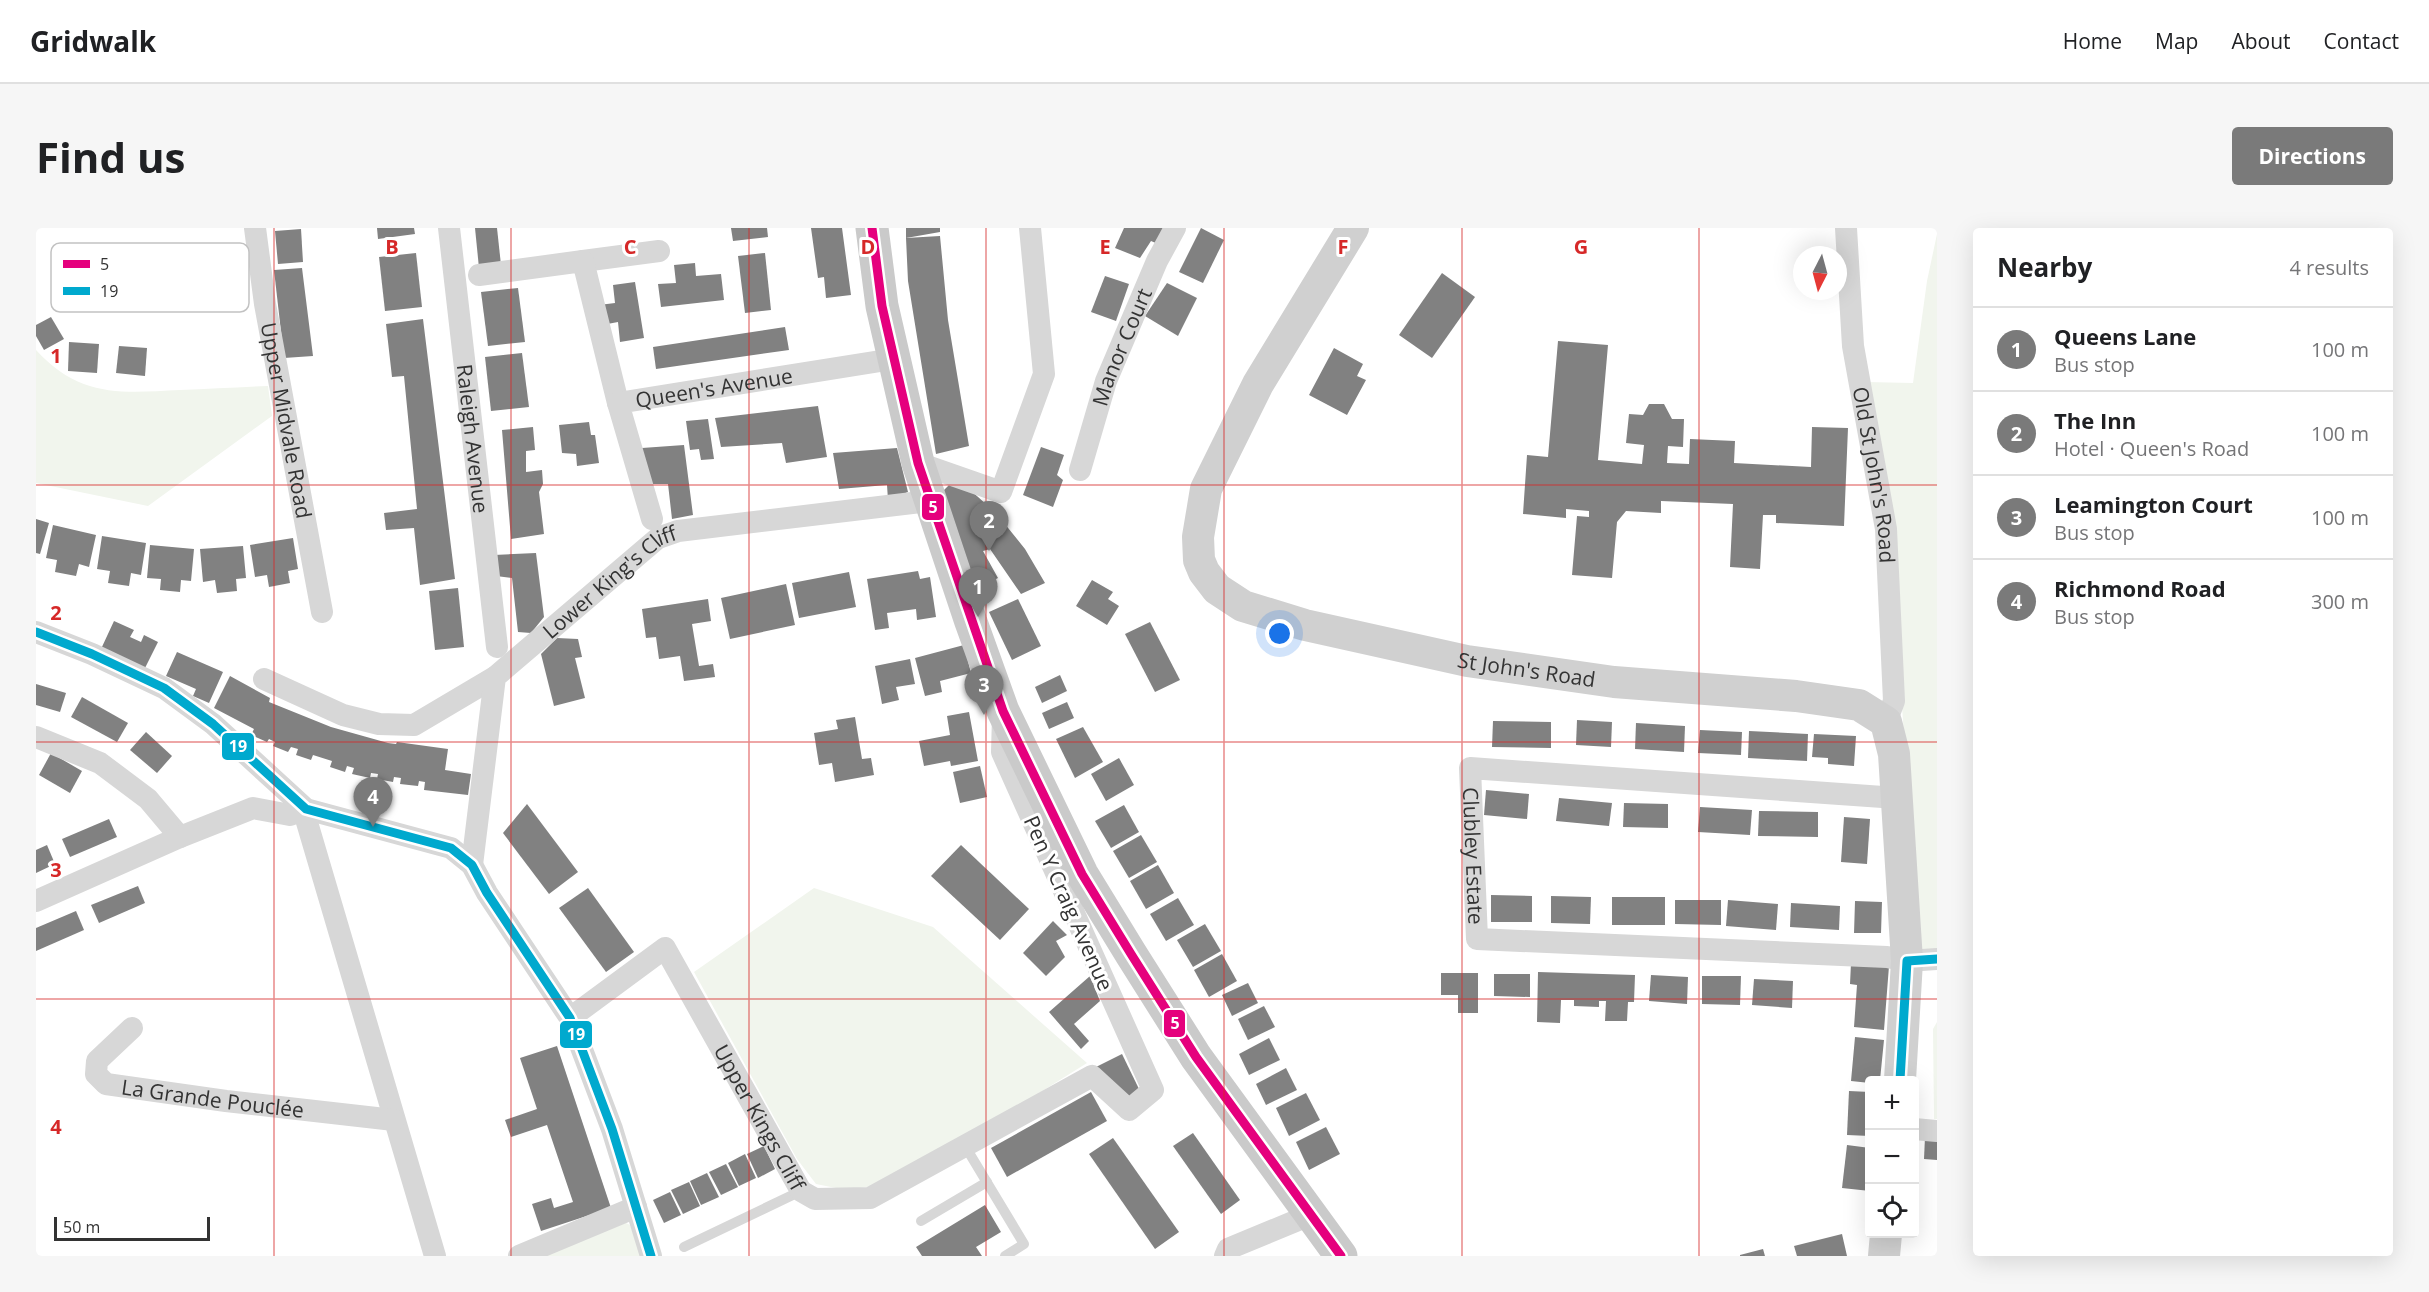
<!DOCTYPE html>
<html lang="en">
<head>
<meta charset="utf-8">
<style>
  :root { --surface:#fff; --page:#f6f6f6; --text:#202124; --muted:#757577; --line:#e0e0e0; --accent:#7a7a7a }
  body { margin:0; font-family:"Open Sans",sans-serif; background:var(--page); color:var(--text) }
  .controls { position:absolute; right:18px; bottom:18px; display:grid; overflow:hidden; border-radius:6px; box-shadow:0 6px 24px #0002 }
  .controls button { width:54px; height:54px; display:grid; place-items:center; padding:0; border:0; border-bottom:2px solid var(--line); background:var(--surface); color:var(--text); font:30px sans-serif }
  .compass { position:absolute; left:1757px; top:18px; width:54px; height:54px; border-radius:50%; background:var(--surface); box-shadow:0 6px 24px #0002; rotate:186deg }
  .scale { position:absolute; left:18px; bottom:15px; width:156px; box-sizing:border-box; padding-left:6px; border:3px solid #333; border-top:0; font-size:16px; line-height:21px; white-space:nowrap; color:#333; -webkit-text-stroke:4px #fff; paint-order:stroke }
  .you { position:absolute; left:1244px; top:406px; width:21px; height:21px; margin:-15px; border:4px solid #fff; border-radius:50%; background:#1a73e8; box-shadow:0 0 0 9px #1a73e833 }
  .badge { display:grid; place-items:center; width:39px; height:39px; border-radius:50%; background:var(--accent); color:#fff; font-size:20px; font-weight:700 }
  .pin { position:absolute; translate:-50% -50px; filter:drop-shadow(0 2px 3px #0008) }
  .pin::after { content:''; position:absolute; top:32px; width:21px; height:18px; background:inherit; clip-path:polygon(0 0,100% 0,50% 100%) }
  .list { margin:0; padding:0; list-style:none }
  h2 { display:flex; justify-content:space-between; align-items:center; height:78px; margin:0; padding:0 24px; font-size:26px }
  h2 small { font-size:20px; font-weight:400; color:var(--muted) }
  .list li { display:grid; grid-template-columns:39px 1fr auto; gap:18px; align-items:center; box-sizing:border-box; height:84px; padding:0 24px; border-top:2px solid var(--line) }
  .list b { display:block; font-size:22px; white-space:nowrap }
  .list p { margin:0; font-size:20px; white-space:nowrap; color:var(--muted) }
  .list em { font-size:20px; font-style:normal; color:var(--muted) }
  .icon { flex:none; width:33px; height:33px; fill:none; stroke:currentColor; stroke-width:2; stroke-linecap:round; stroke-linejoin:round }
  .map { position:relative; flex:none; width:1901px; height:1028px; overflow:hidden; border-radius:6px }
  header { display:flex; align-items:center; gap:36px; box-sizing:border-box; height:84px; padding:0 30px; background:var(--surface); border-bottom:2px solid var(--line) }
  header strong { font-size:28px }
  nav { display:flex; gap:33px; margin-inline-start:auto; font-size:21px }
  .intro { display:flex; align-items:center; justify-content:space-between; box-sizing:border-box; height:144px; padding:0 36px }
  h1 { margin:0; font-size:42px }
  .button { padding:15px 27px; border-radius:6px; background:var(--accent); color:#fff; font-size:21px; font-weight:700 }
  main { display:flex; gap:36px; padding:0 36px }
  aside { flex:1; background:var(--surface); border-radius:6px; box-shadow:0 6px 24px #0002 }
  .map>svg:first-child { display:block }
</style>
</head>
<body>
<header>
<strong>Gridwalk</strong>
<nav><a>Home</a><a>Map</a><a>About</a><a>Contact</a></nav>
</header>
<div class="intro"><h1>Find us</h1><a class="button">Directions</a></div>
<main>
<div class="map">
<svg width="1901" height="1028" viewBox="0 0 1901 1028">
  <rect width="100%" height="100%" fill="#fff"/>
  <g fill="#f1f5ed">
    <polygon points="1901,6 1901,722 1882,723 1866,478 1830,154 1877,155 1891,53"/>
    <path d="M0,122C44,170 85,165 144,162C173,161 203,159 232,158L236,188L112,278L0,255Z"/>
    <polygon points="778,660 897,699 1051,835 976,882 837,958 810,962 780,956 761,931 658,744"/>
    <polygon points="1901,794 1901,891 1898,891 1897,801"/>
    <polygon points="586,993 594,997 605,1028 503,1028"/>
  </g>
  <g fill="#818181">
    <polygon points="341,0 378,0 379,6 342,11"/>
    <polygon points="439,0 461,0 465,37 443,40"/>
    <polygon points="695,0 731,0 732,9 697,13"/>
    <polygon points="775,0 806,0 815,67 790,70 788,49 782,50"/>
    <polygon points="870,0 904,0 904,4 870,10"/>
    <polygon points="1088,0 1127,0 1122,16 1115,13 1104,30 1079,20"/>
    <polygon points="1165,0 1188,12 1167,55 1143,44"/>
    <polygon points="265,1 267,34 242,36 239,3"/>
    <polygon points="904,8 912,92 933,218 900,226 872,53 870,10"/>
    <polygon points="380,25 386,79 349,83 343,29"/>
    <polygon points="729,25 735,82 709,85 702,28"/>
    <polygon points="659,35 660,48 685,46 688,72 625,79 622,56 640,55 638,37"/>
    <polygon points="266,40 277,128 248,130 238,42"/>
    <polygon points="1406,45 1439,69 1396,130 1363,107"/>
    <polygon points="1069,48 1093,56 1080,93 1055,84"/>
    <polygon points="599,54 608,110 584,114 582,94 566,97 563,77 579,75 577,57"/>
    <polygon points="1131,55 1161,70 1142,108 1109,88"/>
    <polygon points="482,60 489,114 452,118 445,64"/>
    <polygon points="15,89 28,111 8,122 0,108 0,97"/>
    <polygon points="387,91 419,351 384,357 378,300 350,302 348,285 381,281 368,148 356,149 350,96"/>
    <polygon points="749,99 753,122 620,141 617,119"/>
    <polygon points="1522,113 1572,117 1562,232 1606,236 1608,217 1590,215 1593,186 1607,187 1613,176 1628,176 1636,191 1648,191 1647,219 1632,218 1631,235 1653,236 1654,211 1699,213 1698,235 1775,239 1776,199 1812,200 1808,298 1740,295 1740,287 1727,287 1724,341 1694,339 1697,276 1625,273 1625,285 1590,283 1581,294 1576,350 1536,347 1541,288 1553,289 1553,283 1530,281 1530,290 1487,286 1491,227 1512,229"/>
    <polygon points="33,114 63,116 61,145 32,143"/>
    <polygon points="83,118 111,120 109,148 80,145"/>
    <polygon points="1298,120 1327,136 1321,148 1330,152 1311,187 1273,167"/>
    <polygon points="486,125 493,179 455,183 449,129"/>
    <polygon points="782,178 791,229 750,235 746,215 685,219 679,190"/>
    <polygon points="672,191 678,231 665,232 663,221 654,222 650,193"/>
    <polygon points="553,194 555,207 559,207 563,235 541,238 540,226 526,225 523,197"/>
    <polygon points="497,199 499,222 490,223 490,244 506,242 507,256 503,264 508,306 475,311 466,202"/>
    <polygon points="648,217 657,287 636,291 632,256 610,256 606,220"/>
    <polygon points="1005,219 1028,227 1021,247 1027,252 1017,279 987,267"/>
    <polygon points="861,220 872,264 852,272 851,257 803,261 797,225"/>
    <polygon points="915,255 932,260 960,285 989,321 1009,355 985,366 954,321 947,323 962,350 938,362 904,266"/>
    <polygon points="0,291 13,295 4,326 0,325"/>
    <polygon points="17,297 60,307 53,339 43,336 40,348 19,344 21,332 10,330"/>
    <polygon points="66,308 110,315 105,347 95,345 93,358 72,355 74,343 61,341"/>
    <polygon points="257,310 262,341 252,343 254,355 233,359 231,347 219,349 214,317"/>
    <polygon points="114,317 158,321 155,353 145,352 144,364 124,362 125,351 111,350"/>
    <polygon points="207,318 210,350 200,351 201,363 181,365 179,352 167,354 164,321"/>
    <polygon points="500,325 508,389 495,405 482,404 476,350 460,348 458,327"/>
    <polygon points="882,343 884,351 894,349 900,389 881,392 880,381 851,385 853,400 839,402 831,351"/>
    <polygon points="813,344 820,379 763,390 756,355"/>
    <polygon points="1056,352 1077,364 1072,371 1083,378 1071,397 1040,378"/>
    <polygon points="750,356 759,397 694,411 685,370"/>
    <polygon points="422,360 428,419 399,422 393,363"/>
    <polygon points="672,371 675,393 656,396 663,438 677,436 679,449 648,453 644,428 623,431 620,409 610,410 606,381"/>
    <polygon points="982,371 1005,418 976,432 953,384"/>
    <polygon points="78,393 98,402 94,409 105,414 108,407 122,414 108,442 65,421"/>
    <polygon points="1114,394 1144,452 1119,464 1089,406"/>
    <polygon points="521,410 542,411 546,429 539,430 549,470 518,478 505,426"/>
    <polygon points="928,417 935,445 904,453 906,464 889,468 879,430"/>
    <polygon points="141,424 187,444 173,475 157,468 160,461 130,448"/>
    <polygon points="874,431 879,456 860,459 863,472 846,476 839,438"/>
    <polygon points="1024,447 1031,463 1006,475 999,459"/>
    <polygon points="194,448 234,470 233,474 295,499 352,515 360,516 361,514 412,521 409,542 435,546 432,567 388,562 389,554 383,553 382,558 364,556 365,550 358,549 357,554 341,551 342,546 335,545 334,550 316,546 318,540 311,538 309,544 294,539 296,533 277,527 275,532 260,527 262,521 255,519 252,524 237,518 239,514 233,511 231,514 215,507 218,501 178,480"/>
    <polygon points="0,456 30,465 24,484 0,477"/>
    <polygon points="46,469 92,495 81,514 35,489"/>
    <polygon points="1031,474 1038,490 1013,501 1006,485"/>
    <polygon points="933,484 942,533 915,538 914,533 888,538 883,513 914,507 911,488"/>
    <polygon points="819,489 826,531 835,530 838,547 799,554 796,535 783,537 778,505 802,501 800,492"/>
    <polygon points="1541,492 1576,494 1575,519 1540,517"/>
    <polygon points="1457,493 1515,494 1515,520 1456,519"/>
    <polygon points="1600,495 1649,498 1648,524 1599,521"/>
    <polygon points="1047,499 1067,534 1039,550 1020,511"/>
    <polygon points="1664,502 1706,504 1705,527 1662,525"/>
    <polygon points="1713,503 1772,506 1771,533 1712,530"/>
    <polygon points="110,504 136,528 121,545 94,522"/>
    <polygon points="1778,506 1820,508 1818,538 1792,536 1792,530 1776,529"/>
    <polygon points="15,525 46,543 34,565 3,547"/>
    <polygon points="1083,530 1098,557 1070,573 1055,546"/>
    <polygon points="944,538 951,569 924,575 917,544"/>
    <polygon points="1450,562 1493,566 1491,591 1448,587"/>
    <polygon points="1523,570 1576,575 1573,598 1520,593"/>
    <polygon points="1588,575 1632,576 1632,600 1587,599"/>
    <polygon points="491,576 542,644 513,666 467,605"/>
    <polygon points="1088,577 1103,604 1075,620 1059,593"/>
    <polygon points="1664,579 1716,582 1714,607 1662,604"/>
    <polygon points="1723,583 1782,584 1782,609 1722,608"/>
    <polygon points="1808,589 1834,591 1831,636 1805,634"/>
    <polygon points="73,591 81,609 34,629 26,611"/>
    <polygon points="1105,607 1121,634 1093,650 1077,623"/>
    <polygon points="11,617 19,636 0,645 0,622"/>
    <polygon points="925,617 993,681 964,712 895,648"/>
    <polygon points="1122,637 1138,665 1110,681 1094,653"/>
    <polygon points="102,658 109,675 63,695 55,677"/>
    <polygon points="552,660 598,724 570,744 523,680"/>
    <polygon points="1455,667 1496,668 1496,694 1455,694"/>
    <polygon points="1515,668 1555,669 1554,696 1515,695"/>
    <rect x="1576" y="669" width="53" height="28"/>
    <polygon points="1142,670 1158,697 1130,713 1114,686"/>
    <polygon points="1639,672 1685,672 1685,697 1639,696"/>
    <polygon points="1692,672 1742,676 1740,702 1690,698"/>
    <polygon points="1819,673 1846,674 1845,705 1818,705"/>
    <polygon points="1755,675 1804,678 1803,702 1754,699"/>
    <polygon points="40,683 48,702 0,723 0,700"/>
    <polygon points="1017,693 1031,707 1020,713 1029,729 1010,748 987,725"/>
    <polygon points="1169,696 1185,723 1157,739 1141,712"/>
    <polygon points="1186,726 1201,753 1173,769 1158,742"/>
    <polygon points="1815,735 1853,738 1848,802 1818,799 1821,757 1814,756"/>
    <polygon points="1502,744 1599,747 1598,774 1592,774 1591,793 1569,793 1570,773 1563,773 1563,779 1538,778 1538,772 1525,772 1524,795 1501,794"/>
    <polygon points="1405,745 1442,745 1442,785 1422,785 1422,767 1405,767"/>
    <polygon points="1458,746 1494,746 1494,769 1458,768"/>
    <polygon points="1615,747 1652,749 1651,776 1613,773"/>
    <polygon points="1054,748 1064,773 1038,796 1053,813 1045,821 1013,784"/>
    <polygon points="1666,748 1705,748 1704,777 1666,776"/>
    <polygon points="1718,751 1757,753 1756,780 1716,777"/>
    <polygon points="1212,755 1222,775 1196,788 1186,767"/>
    <polygon points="1228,778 1239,799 1212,812 1202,791"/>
    <polygon points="1819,809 1848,812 1844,852 1834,852 1834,855 1815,853"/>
    <polygon points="1233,810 1244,832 1213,847 1203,826"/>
    <polygon points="521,818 575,980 505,1003 496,976 515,970 518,980 537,974 511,897 475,909 469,892 501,881 484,830"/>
    <polygon points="1086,826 1103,861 1088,874 1056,841"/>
    <polygon points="1250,840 1261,862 1230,877 1220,856"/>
    <polygon points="1813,863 1834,864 1834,908 1811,907"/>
    <polygon points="1055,864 1071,893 971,949 955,920"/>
    <polygon points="1270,865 1284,892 1253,908 1240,880"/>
    <polygon points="1290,899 1304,926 1273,942 1260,914"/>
    <polygon points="1157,905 1204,972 1185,986 1137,918"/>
    <polygon points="1889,909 1901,910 1901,932 1888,931"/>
    <polygon points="1077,910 1143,1004 1119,1021 1053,926"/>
    <polygon points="1811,917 1834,920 1834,963 1806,960"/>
    <polygon points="728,918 739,941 722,950 711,926"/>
    <polygon points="709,926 720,950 703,958 692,935"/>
    <polygon points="690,936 702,959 685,967 673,944"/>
    <polygon points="671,945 683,969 665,977 654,953"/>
    <polygon points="653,954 664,978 647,986 635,962"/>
    <polygon points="634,964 645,987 628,995 617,972"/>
    <polygon points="949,977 965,1004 940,1019 946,1028 886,1028 880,1019"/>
    <polygon points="1806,1006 1811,1028 1761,1028 1758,1018"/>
    <polygon points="1727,1021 1729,1028 1704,1028 1704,1027"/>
  </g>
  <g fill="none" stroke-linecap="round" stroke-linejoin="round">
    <g stroke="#d7d7d7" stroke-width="10">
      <polyline points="929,918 988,1016 969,1028"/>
      <polyline points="885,993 951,954"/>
      <polyline points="648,1019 765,963"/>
    </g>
    <g stroke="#d7d7d7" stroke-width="22">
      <path id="s1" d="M219,0L229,76L286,384"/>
      <path id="s2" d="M413,0L461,419"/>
      <path id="s3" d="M1810,0L1817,118L1850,301L1858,473L1850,494"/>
      <polyline points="547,33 623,23"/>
      <polyline points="443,47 547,33 582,175"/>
      <polyline points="882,235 965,264 1008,146 994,0"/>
      <path id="s4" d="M1044,242L1070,153L1121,33L1139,0"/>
      <path id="s5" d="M616,291L582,175L857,131"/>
      <polyline points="0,404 56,426 128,460 177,496 270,581 415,620 436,637 451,665 534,790 576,901 615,1028"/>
      <polyline points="228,451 307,487 343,496 378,497 459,449"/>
      <polyline points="0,509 64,535 112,571 144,609"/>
      <path id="s6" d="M1861,570L1434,540L1441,711L1851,729L1871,733L1901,731"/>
      <path id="s7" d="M436,637L459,449L622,310L642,303L893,273"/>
      <polyline points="0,673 144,609 217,580 254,587 270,581 270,591 399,1028"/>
      <path id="s8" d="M534,790L629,720L765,963L779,971L834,970L1056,848L1093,882L1117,862L966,524L967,488"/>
      <path id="s9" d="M96,800L61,833L60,846L70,856L190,873L358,892"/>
      <polyline points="1878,901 1901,903"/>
      <polyline points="483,1028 600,979"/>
      <polyline points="1189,1028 1192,1021 1274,987"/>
    </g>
    <g stroke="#d0d0d0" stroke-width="32">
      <path id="s10" d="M1317,0L1222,156L1170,261L1162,309L1163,332L1168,344L1181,361L1207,378L1269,397L1431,433L1578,454L1760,468L1823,477L1850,494L1858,526L1871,733L1864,852"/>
      <polyline points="1848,1028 1850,1006"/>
    </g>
    <polyline stroke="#cacaca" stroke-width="33" points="836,0 846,78 882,235 935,394 967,483 1046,646 1095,726 1160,829 1305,1028"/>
    <defs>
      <polyline id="bus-1" points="836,0 846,78 882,235 967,483 1046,646 1095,726 1160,829 1305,1028"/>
      <g id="bus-2">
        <polyline points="0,404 56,426 128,460 177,496 270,581 415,620 436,637 451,665 534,790 576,901 615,1028"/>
        <polyline points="1864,852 1871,733 1901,731"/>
      </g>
    </defs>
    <use href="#bus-1" stroke="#fff" stroke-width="14"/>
    <use href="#bus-2" stroke="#fff" stroke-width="14"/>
    <use href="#bus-1" stroke="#e5007d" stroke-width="9"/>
    <use href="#bus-2" stroke="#00a9ce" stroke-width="9"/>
  </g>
  <path fill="none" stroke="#d62828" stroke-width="1.5" stroke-opacity="0.55" d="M238,0V1028M475,0V1028M713,0V1028M950,0V1028M1188,0V1028M1426,0V1028M1663,0V1028M0,257H1901M0,514H1901M0,771H1901"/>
  <g text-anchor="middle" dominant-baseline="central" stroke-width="6" stroke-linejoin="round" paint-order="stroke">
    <g font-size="21" fill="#333" stroke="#fff">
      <text stroke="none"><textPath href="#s4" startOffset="130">Manor Court</textPath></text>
      <text stroke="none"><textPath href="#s5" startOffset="218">Queen's Avenue</textPath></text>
      <text stroke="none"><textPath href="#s1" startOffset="195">Upper Midvale Road</textPath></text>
      <text stroke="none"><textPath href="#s2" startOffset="212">Raleigh Avenue</textPath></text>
      <text stroke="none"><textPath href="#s3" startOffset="249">Old St John's Road</textPath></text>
      <text stroke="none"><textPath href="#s7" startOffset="339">Lower King's Cliff</textPath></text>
      <text stroke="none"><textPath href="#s10" startOffset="728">St John's Road</textPath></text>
      <text stroke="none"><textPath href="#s6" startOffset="516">Clubley Estate</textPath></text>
      <text transform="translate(1033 675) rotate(66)">Pen Y Craig Avenue</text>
      <text stroke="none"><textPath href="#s9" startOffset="183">La Grande Pouclée</textPath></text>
      <text stroke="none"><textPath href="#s8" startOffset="312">Upper Kings Cliff</textPath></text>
    </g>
  </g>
  <rect x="15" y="15" width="198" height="69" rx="9" fill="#fff" stroke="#c2c2c2" stroke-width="1.5"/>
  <rect x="27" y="32" width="27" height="8" fill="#e5007d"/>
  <rect x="27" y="59" width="27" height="8" fill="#00a9ce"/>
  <g font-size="16" fill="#333">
    <text x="64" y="42">5</text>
    <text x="64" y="69">19</text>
  </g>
  <g font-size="20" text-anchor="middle" font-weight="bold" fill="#d62828" stroke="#fff" stroke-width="6" stroke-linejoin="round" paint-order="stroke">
    <text x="356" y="26">B</text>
    <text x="594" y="26">C</text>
    <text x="832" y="26">D</text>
    <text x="1069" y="26">E</text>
    <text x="1307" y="26">F</text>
    <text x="1545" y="26">G</text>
    <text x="20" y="135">1</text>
    <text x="20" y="392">2</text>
    <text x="20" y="649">3</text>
    <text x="20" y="906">4</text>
  </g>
  <g stroke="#fff" stroke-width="2">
    <rect x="885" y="265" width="24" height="28" rx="6" fill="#e5007d"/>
    <rect x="185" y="504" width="34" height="29" rx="6" fill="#00a9ce"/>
    <rect x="1127" y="781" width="23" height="29" rx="6" fill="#e5007d"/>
    <rect x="523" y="792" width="34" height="29" rx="6" fill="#00a9ce"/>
  </g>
  <g font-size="16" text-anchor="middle" font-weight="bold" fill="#fff">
    <text x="897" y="285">5</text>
    <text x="202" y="524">19</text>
    <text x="1139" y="801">5</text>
    <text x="540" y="812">19</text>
  </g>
</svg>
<div class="controls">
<button>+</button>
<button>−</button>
<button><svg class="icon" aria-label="locate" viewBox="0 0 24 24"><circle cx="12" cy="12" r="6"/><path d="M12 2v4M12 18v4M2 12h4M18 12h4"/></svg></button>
</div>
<svg class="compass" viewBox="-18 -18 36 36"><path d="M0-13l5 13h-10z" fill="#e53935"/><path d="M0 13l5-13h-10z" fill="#757577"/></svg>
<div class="scale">50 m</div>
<div class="you"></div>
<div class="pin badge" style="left:942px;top:389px">1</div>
<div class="pin badge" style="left:953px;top:323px">2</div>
<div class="pin badge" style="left:948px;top:487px">3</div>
<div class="pin badge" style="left:337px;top:599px">4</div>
</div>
<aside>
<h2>Nearby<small>4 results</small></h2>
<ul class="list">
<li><span class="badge">1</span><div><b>Queens Lane</b><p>Bus stop</p></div><em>100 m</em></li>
<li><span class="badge">2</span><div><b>The Inn</b><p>Hotel · Queen's Road</p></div><em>100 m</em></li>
<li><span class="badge">3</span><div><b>Leamington Court</b><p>Bus stop</p></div><em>100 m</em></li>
<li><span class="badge">4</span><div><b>Richmond Road</b><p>Bus stop</p></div><em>300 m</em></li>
</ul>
</aside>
</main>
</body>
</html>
